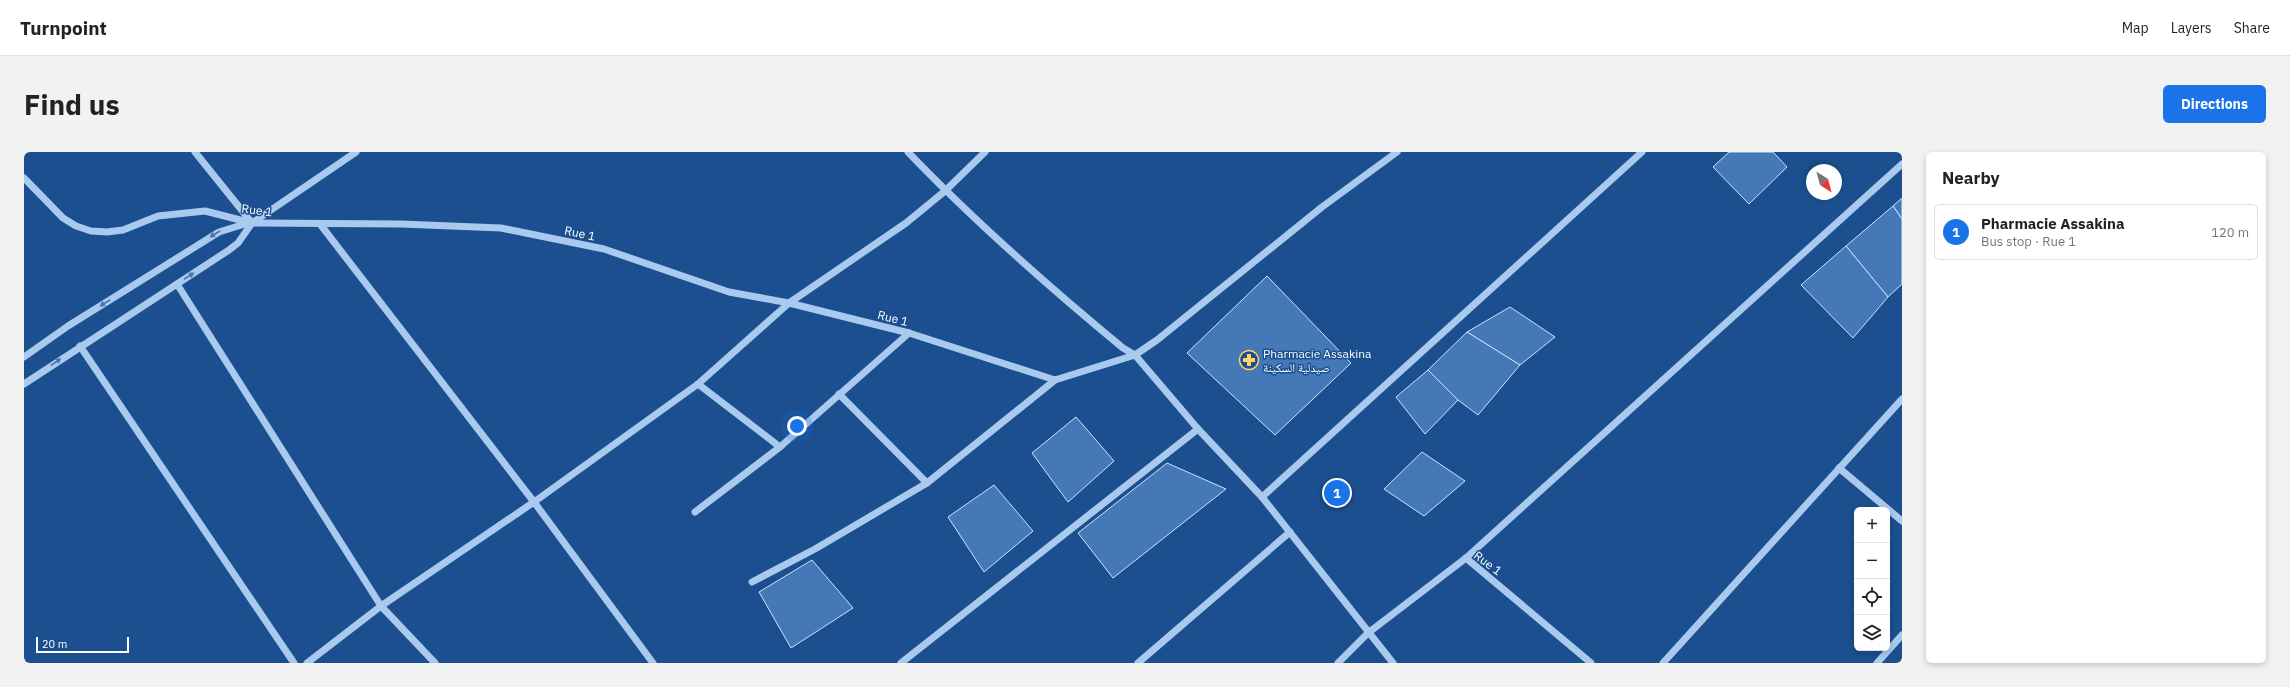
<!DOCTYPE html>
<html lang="en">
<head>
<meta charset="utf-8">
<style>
  :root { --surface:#fff; --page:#f2f2f2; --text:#222; --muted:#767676; --line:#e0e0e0; --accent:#1a73e8 }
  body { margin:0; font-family:"IBM Plex Sans","Noto Naskh Arabic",sans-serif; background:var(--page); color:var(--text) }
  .controls { position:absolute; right:12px; bottom:12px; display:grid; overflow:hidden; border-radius:6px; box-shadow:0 2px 6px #0003 }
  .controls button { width:36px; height:36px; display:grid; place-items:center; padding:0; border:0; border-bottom:1px solid var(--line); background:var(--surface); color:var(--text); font:20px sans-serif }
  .compass { position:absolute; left:1782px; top:12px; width:36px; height:36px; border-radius:50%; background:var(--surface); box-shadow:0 2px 6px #0003; rotate:144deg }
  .scale { position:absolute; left:12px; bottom:10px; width:93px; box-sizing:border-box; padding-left:4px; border:2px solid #fff; border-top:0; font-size:11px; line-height:14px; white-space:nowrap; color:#fff; -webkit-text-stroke:3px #1b4f8f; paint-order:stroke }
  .you { position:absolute; left:773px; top:274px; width:14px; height:14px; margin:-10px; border:3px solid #fff; border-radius:50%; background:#1a73e8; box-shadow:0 0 0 6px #1a73e833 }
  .badge { display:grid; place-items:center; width:26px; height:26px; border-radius:50%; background:var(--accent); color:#fff; font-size:13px; font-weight:700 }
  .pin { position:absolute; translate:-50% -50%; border:2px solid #fff; box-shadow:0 1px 4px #0006 }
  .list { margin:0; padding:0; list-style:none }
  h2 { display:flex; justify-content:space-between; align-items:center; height:52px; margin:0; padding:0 16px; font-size:17px }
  h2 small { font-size:13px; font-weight:400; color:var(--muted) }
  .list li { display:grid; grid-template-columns:26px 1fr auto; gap:12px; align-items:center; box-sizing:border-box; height:56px; margin:0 8px 8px; padding:0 8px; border:1px solid var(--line); border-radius:6px }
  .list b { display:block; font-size:15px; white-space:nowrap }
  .list p { margin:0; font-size:13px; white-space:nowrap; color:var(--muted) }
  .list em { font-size:13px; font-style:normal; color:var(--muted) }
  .icon { flex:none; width:22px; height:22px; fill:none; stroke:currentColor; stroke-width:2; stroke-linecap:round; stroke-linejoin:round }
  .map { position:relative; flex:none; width:1878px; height:511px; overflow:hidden; border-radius:6px }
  header { display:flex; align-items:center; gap:24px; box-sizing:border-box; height:56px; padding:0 20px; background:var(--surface); border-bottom:1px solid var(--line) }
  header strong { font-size:19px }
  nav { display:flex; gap:22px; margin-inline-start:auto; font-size:14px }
  .intro { display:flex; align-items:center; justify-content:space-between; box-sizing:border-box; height:96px; padding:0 24px }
  h1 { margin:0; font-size:28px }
  .button { padding:10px 18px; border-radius:6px; background:var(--accent); color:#fff; font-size:14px; font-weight:700 }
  main { display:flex; gap:24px; padding:0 24px }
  aside { flex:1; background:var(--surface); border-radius:6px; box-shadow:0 2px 6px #0003 }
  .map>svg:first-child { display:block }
</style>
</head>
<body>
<header>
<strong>Turnpoint</strong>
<nav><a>Map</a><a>Layers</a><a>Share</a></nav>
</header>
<div class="intro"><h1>Find us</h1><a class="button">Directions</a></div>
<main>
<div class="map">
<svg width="1878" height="511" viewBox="0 0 1878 511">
  <rect width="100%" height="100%" fill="#1b4f8f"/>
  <g fill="#4478b7" stroke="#cfe3fa">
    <polygon points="1705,0 1749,0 1763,15 1725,52 1689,15"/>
    <polygon points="1878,46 1878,67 1869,54"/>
    <polygon points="1869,54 1878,67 1878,132 1864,145 1822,94"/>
    <polygon points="1822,94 1864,145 1829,186 1777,133"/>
    <polygon points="1243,124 1327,211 1251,283 1163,201"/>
    <polygon points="1486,155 1531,185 1496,213 1443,180"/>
    <polygon points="1443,180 1496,213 1454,263 1434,248 1404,218"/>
    <polygon points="1404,218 1434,248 1401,282 1372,245"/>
    <polygon points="1052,265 1090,309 1044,350 1008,301"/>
    <polygon points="1398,300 1441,329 1400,364 1360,337"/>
    <polygon points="1143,311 1202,337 1089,426 1054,381"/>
    <polygon points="970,333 1009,379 960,420 924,365"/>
    <polygon points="788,408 829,456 767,496 735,440"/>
  </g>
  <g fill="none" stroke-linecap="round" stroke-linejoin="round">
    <g stroke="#a9c9ee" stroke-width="7">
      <polyline points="171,0 228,71"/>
      <path d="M884,0C951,70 1024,134 1099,196L1111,203L1174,277L1238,345L1369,511"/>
      <polyline points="0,26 39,66 52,74 67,79 83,80 99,78 134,64 181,59 228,71 377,72 477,76 580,97 705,140 765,151 885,181 1031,228 1111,203 1133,188 1298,55 1373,0"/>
      <polyline points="296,72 510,350 629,511"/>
      <polyline points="153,132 357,454 411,511"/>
      <polyline points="56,194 270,511"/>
      <polyline points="0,205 44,174 195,80 224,71"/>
      <polyline points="0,232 205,98 214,91 228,71 332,0"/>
      <polyline points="674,232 756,295 885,181"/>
      <polyline points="815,242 903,331"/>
      <polyline points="1815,316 1878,369"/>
      <polyline points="1238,345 1618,0"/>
      <polyline points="671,360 756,295"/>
      <polyline points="1442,406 1567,511"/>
      <polyline points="728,430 791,397 903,331 1031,228"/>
      <polyline points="283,511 357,454 510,350 674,232 765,151 882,71 921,39 961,0"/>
      <polyline points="877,511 1174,277"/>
      <polyline points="1114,511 1266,380"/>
      <polyline points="1314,511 1344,481 1442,406 1878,12"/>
      <polyline points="1639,511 1878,247"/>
      <polyline points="1853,511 1878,483"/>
    </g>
  </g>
  <defs><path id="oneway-solid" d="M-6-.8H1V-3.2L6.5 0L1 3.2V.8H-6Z"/></defs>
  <g fill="#4674ac">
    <use href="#oneway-solid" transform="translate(191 82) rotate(149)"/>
    <use href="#oneway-solid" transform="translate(165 124) rotate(-33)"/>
    <use href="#oneway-solid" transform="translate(81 151) rotate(148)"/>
    <use href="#oneway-solid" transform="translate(32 210) rotate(-34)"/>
  </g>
  <defs>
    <symbol id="pharmacy-ring" viewBox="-11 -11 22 22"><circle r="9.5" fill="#1b4f8f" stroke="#ffd166" stroke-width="1.5"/><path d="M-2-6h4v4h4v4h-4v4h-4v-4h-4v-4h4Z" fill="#ffd166"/></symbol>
  </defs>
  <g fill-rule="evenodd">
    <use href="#pharmacy-ring" x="1214" y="197" width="22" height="22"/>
  </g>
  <g text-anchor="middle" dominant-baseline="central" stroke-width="3" stroke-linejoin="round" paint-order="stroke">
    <g font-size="12" fill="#fff" stroke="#1b4f8f">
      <text transform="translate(233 58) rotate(7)">Rue 1</text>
      <text transform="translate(556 81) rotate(12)">Rue 1</text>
      <text transform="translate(869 166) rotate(14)">Rue 1</text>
      <text transform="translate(1464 411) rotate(37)">Rue 1</text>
    </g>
    <g font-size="12" fill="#fff" stroke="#1b4f8f" text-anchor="start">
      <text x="1239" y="201">Pharmacie Assakina<tspan x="1239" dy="14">صيدلية السكينة</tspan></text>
    </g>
  </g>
</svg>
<div class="controls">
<button>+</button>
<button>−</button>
<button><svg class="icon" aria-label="locate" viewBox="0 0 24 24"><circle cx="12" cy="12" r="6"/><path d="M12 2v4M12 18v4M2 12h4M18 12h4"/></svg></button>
<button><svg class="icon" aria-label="layers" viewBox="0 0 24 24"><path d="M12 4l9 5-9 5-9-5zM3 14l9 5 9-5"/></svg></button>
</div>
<svg class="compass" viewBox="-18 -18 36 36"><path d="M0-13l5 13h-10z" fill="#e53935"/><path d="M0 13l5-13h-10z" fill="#767676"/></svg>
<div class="scale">20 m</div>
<div class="you"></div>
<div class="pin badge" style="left:1313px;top:341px">1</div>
</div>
<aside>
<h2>Nearby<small></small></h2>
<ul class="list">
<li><span class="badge">1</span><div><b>Pharmacie Assakina</b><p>Bus stop · Rue 1</p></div><em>120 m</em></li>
</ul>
</aside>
</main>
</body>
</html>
